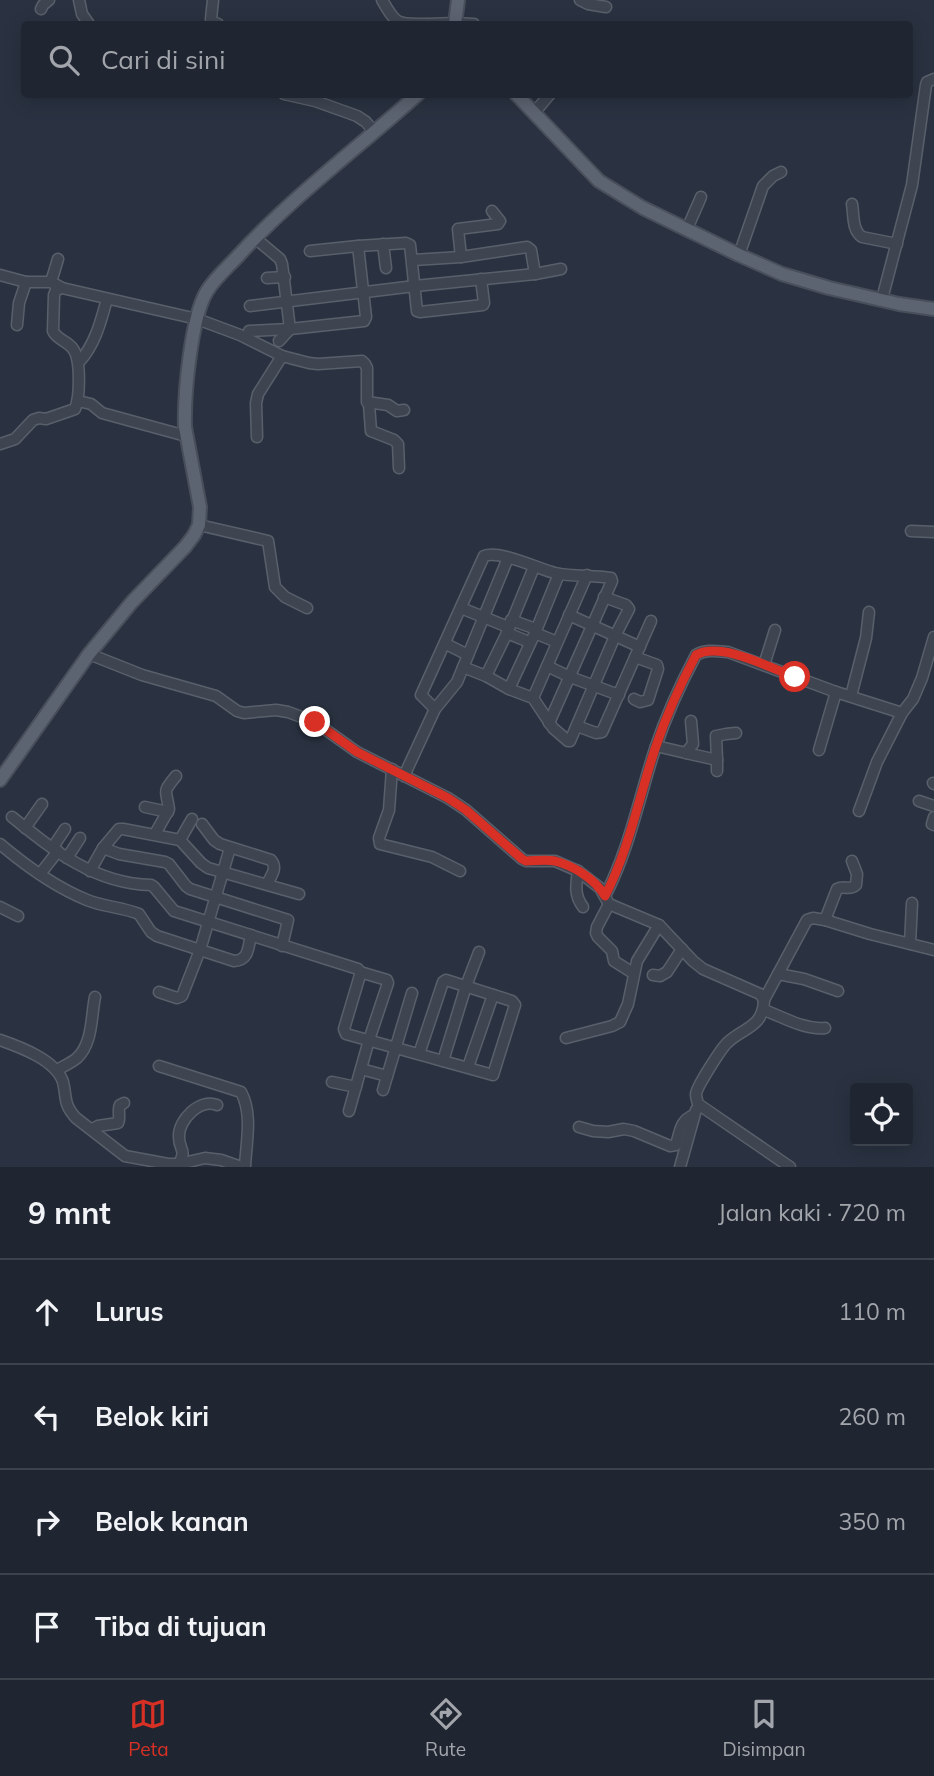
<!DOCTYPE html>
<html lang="id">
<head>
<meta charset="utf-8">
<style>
  :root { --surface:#202631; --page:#2d323d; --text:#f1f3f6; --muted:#a2a5ab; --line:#3d434d; --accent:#d93025 }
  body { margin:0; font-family:Mulish,sans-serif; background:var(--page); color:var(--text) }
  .controls { position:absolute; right:21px; bottom:21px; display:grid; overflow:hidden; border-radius:7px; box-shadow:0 4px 18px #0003 }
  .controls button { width:63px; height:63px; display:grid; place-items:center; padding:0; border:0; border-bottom:2px solid var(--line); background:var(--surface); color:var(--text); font:35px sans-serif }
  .stop { position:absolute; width:21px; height:21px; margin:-16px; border:5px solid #d93025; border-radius:50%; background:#fff }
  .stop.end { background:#d93025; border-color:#fff; box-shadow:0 2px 7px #0008 }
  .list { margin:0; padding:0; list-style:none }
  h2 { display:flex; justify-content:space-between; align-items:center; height:91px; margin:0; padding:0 28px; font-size:30px }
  h2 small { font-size:23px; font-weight:400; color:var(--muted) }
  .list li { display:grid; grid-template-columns:46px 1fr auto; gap:21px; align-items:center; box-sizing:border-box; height:105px; padding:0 28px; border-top:2px solid var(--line) }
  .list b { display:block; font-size:26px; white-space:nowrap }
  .list em { font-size:23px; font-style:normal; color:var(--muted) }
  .icon { flex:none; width:38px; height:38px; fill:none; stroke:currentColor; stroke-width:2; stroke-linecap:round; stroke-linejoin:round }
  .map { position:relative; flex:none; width:934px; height:1167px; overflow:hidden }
  .search { position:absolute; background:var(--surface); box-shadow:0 4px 18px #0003; left:21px; right:21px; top:21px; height:77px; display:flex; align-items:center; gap:18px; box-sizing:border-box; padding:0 24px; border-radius:7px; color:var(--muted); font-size:26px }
  .sheet { height:511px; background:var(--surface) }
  nav { display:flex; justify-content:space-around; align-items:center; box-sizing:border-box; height:98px; border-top:2px solid var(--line); background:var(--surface); font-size:19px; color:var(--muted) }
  nav a { display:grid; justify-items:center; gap:4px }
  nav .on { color:var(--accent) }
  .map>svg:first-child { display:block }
</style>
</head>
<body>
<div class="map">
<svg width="934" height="1167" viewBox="0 0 934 1167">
  <rect width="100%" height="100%" fill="#2a3241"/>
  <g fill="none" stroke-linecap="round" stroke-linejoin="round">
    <defs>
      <g id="minor">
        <polyline points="79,0 82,14 89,24"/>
        <polyline points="213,0 211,19 213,22 218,24"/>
        <path d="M382,0C397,26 397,24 427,24"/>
        <polyline points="580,0 588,4 606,7"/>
        <polyline points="41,9 43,5 49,0"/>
        <polyline points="428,24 455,23 474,24"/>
        <polyline points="284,94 315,101 357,116 366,122 375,133"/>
        <polyline points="534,113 550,94"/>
        <path d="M852,204C854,216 852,230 862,237L897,244"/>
        <polyline points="687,229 701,197"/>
        <polyline points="255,238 280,259 282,264 290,329 279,341"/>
        <polyline points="383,244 386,268"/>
        <polyline points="310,251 358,246 406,243 410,245 417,311 420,312 483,305 484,303 481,279"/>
        <polyline points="739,255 763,186 773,176 781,172"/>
        <polyline points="461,257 458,229 498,224 500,221 492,211"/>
        <polyline points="413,260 461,257 527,247 531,250 535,274"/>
        <polyline points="0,275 26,282 51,282 62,288 197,319 240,335 282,356 309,363 318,364 362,361 365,364 367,368 367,402 388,405 397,411 404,410"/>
        <polyline points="267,278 285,277"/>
        <polyline points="51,282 58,259"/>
        <polyline points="882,299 912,185 926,85 927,82 934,79"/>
        <polyline points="250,306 415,286 535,274 561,269"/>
        <polyline points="17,325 19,303 26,282"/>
        <polyline points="249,331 290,329 364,321 366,317 358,246"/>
        <path d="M79,362C95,345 101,321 107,299"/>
        <polyline points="78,401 91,404 102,413 186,436"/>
        <polyline points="369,404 371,431 394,440 398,444 399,468"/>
        <polyline points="257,437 256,403 258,394 282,356"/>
        <path d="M0,444L15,439L33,420L39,418L46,419L75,409C80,397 81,359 73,349C68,341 57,340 53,331L54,295L56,290L62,288"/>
        <polyline points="199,525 268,541 275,587 285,597 307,608"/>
        <polyline points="911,531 934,532"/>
        <polyline points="461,608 508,627"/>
        <polyline points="569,615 640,647"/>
        <polyline points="511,620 536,629"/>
        <polyline points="507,633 529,642"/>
        <polyline points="535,633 557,642"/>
        <polyline points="446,644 468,655"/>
        <polyline points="89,654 142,675 216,696 237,711 244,713 276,710 288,712 315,722 357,752 448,798 466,810 522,859 526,861 555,861 578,871 600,888 609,904 659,925 693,961 703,969 760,994 764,1000"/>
        <polyline points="764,665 775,630"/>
        <polyline points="547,666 570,677 619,695"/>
        <polyline points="463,667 486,676 509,689 533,698 553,728 568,741 570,741 615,636 629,609 626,605 604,597"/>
        <polyline points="486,676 507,633 534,567"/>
        <polyline points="509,689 535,633 559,574"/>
        <polyline points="851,696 866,638 869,612"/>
        <polyline points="533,698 587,575"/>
        <polyline points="634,699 640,702 648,700 658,669 657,665 635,657"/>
        <path d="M435,709L421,695L484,556C500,550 536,568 555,573C573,577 593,575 611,578L612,581L549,723"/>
        <polyline points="577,726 596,733 602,732 651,621"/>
        <polyline points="656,746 686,753 693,744 691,721"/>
        <polyline points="819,750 836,692"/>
        <polyline points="686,753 717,760 716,736 726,734 736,733"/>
        <polyline points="392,769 389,810 379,838 380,844 432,857 460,871"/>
        <polyline points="717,771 717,760"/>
        <polyline points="404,776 435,709 457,682 508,558"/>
        <polyline points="933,783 934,784"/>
        <polyline points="919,801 934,806"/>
        <polyline points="145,807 168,812"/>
        <polyline points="859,811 877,762 902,713 913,699 922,678 934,637"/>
        <path d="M12,817C53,850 95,884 151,885L154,887L174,911L358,969L360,972V975L344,1029L346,1034L493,1075L515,1005L512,1001L446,980L443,982L419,1054"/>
        <polyline points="934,817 932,824 934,825"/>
        <path d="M202,824L214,840L220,844L271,860C278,868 271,876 267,884"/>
        <polyline points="25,828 42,804"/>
        <path d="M155,834L169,809C166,789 162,793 176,776"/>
        <polyline points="180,840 192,819"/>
        <path d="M0,844C26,866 55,887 87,900C104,907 122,907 139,914L151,932L157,936L234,961C249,960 248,948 251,935"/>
        <polyline points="53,847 65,829"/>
        <polyline points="103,848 119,854 165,862 169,864 186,886 190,889 288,920 282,946"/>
        <polyline points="67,858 80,838"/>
        <polyline points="90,871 103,848 119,829 123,829 180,840 201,863 208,868 299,894"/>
        <path d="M578,871C576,885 574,895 583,907"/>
        <polyline points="40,874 58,851"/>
        <path d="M605,896C629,850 639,798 655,749C666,716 680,685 696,655C705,649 717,651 728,652L836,692L902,713"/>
        <polyline points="609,904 597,927 596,933 598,937 612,951 614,961 633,973"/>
        <polyline points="0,907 18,916"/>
        <path d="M825,920L837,889C844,885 850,891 856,885L857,874L852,861"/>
        <polyline points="910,944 912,903"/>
        <polyline points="778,974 804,979 838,991"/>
        <polyline points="653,975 660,976 667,972 682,949"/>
        <polyline points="159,992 177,998 182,996 200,950 230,848"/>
        <path d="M764,1010C783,1017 804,1030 825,1028"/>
        <polyline points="566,1038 612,1026 620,1022 628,1004 637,961 659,925"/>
        <path d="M0,1040C20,1047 56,1060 63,1082C67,1098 63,1104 76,1118L125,1156L168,1164H179L205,1158L221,1160L241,1167"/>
        <polyline points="443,1061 466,986 479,952"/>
        <path d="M159,1066L241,1092C253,1114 246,1143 245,1167"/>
        <polyline points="468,1067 493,995"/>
        <polyline points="361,1069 387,1076"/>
        <path d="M57,1070C64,1066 71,1063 77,1058C93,1043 91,1016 95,997"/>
        <polyline points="332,1082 356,1087"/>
        <polyline points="383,1090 412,993"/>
        <polyline points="349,1111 369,1040 388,983 387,980 360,972"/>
        <path d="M579,1127L593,1131L608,1132L624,1129L634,1131L670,1146L676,1145C680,1132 680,1120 694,1115"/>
        <path d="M92,1129L98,1126L118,1123C121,1117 117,1111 120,1105L124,1103"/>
        <path d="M179,1164C187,1148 179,1151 179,1137C178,1120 200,1098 217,1105"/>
        <polyline points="680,1167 696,1110"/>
        <path d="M790,1167L698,1104C697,1100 696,1098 696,1094C697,1086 721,1049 727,1043C744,1027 763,1028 764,1000L807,920L813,918L825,920L870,934L934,950"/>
      </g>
      <g id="major">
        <polyline points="455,24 458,0"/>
        <polyline points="516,94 599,181 643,208 739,255 782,274 829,288 899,304 934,309"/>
        <path d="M0,780L89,654L132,602L185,547L194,535L199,525L200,507L185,427C184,395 191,317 207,291C215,278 229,266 239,255C293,196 358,148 418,94"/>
      </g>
    </defs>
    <use href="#minor" stroke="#59606b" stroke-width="13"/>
    <use href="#major" stroke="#484e5a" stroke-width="16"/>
    <use href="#minor" stroke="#3e4551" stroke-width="10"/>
    <use href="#major" stroke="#5d6471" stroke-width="12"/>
  </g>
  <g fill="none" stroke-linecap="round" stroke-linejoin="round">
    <path stroke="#d93025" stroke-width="9" d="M315,722L357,752L448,798L466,810L522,859L526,861C535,861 546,859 555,861C574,866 595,879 605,896C629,850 639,797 655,749C666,716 680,685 696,655C721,641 770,668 795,677"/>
  </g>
</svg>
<div class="controls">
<button><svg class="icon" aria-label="locate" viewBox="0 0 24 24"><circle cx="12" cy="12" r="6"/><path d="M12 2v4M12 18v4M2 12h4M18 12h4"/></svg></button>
</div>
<div class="stop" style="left:795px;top:677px"></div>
<div class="stop end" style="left:315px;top:722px"></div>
<div class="search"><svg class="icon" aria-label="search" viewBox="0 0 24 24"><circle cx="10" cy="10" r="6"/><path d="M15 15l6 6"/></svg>Cari di sini</div>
</div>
<section class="sheet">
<h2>9 mnt<small>Jalan kaki · 720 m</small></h2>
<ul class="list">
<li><svg class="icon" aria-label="ahead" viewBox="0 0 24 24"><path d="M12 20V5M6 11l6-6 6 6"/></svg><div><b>Lurus</b></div><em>110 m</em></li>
<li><svg class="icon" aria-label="left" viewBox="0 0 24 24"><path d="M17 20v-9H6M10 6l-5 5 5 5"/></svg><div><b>Belok kiri</b></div><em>260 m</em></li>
<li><svg class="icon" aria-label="right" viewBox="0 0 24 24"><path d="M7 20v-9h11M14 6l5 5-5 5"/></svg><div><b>Belok kanan</b></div><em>350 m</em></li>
<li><svg class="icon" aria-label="arrive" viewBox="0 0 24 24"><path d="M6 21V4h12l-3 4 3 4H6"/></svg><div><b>Tiba di tujuan</b></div></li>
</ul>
</section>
<nav>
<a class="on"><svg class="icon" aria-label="map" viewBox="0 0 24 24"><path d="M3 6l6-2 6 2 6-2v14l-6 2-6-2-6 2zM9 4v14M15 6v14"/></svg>Peta</a>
<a><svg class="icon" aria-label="directions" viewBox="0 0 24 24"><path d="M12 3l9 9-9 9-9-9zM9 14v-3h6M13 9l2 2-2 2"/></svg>Rute</a>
<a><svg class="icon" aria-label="saved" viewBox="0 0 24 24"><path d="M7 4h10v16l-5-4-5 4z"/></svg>Disimpan</a>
</nav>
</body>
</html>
